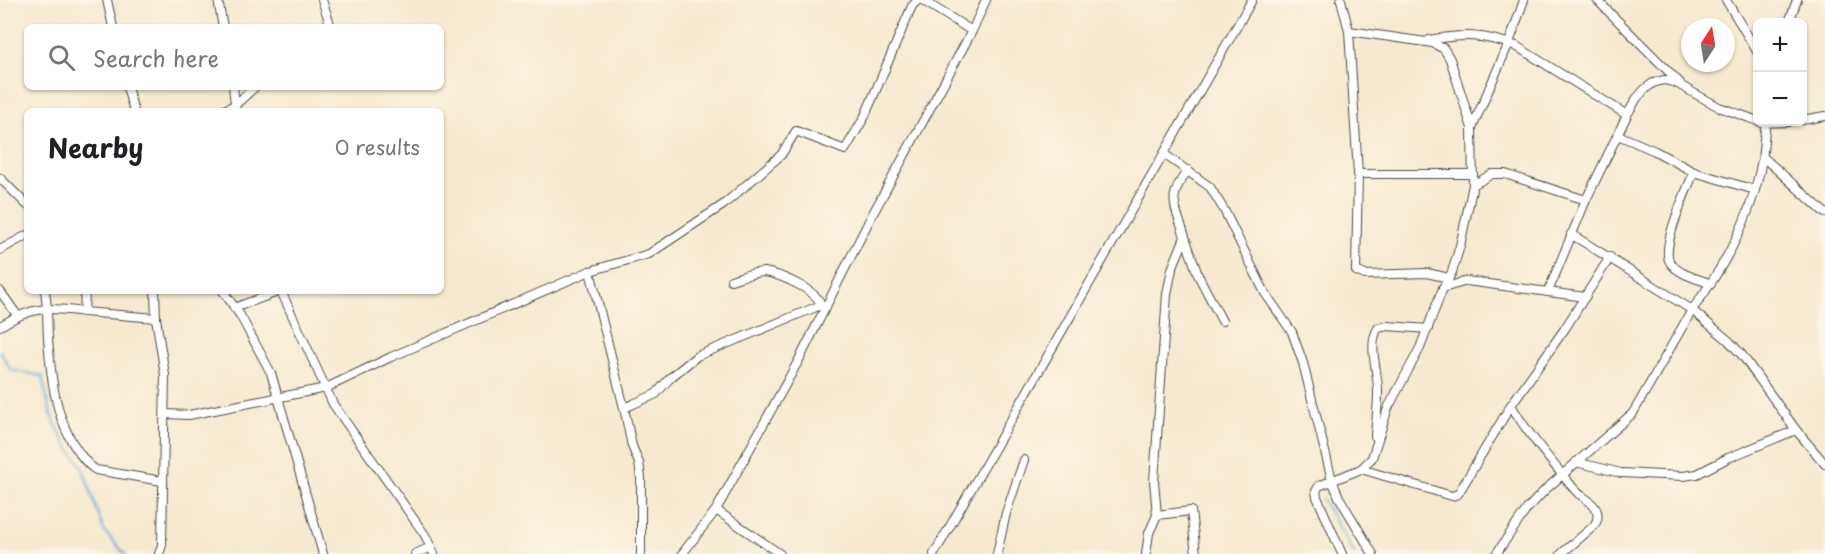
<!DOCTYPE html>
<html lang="en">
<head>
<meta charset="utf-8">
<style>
  :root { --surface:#fff; --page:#f6f6f6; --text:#202124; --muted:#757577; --line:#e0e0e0 }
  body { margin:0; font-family:"Playpen Sans",sans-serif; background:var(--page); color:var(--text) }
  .controls { position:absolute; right:18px; top:18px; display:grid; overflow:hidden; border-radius:9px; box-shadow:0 2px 4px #0004 }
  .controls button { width:54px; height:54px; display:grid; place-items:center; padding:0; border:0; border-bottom:2px solid var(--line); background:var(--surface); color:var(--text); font:30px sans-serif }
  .compass { position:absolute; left:1681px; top:18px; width:54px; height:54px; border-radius:50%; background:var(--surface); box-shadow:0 2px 4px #0004; rotate:12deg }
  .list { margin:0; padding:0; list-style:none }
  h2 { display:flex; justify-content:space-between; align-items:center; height:78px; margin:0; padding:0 24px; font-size:26px }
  h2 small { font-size:20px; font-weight:400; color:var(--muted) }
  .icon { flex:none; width:33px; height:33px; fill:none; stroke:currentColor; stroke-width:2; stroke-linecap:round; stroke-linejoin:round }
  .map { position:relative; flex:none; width:1825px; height:554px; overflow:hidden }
  .search { position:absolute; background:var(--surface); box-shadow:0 2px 4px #0004; left:24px; top:24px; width:420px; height:66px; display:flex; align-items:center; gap:15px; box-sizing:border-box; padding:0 21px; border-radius:9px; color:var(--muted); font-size:22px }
  .panel { position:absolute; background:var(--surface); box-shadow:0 2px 4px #0004; left:24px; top:108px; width:420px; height:186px; border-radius:9px }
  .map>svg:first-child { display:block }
</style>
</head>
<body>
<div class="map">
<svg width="1825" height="554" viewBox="0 0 1825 554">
  <rect width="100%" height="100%" fill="#fcf5e5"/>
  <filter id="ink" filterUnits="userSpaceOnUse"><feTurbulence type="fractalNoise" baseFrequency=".0167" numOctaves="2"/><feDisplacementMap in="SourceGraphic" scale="12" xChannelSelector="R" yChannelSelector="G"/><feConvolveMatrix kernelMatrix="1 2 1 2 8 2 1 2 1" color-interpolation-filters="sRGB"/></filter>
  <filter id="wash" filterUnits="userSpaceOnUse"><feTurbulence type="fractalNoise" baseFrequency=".008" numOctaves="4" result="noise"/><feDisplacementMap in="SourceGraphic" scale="24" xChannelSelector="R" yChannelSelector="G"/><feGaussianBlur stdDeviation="1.35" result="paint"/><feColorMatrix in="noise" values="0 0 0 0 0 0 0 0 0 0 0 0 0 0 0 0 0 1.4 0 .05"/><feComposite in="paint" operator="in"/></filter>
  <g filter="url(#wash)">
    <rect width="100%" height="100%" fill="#f6e9d0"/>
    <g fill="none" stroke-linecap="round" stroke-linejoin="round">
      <g stroke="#5fa8d7" stroke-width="2">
        <polyline points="0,351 11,370 42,376 51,415 65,442 82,466 104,531 125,554"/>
        <polyline points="1322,499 1355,554"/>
      </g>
    </g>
  </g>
  <g filter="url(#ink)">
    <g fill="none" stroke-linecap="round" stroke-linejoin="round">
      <defs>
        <g id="minor">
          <polyline points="107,0 113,27"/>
          <polyline points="218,0 223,27"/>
          <polyline points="322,0 331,27"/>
          <polyline points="922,0 972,31"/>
          <polyline points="1341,0 1349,31 1433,43 1444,49 1450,59 1472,128 1473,185 1460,246 1452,272 1443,288 1420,348 1388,408 1372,458 1361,469 1319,486 1316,491 1317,497 1342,554"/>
          <polyline points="1597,0 1680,83"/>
          <polyline points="1726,0 1758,53"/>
          <polyline points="1789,22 1797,0"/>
          <polyline points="1349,31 1358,174 1473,174"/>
          <path d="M1429,40C1463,34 1483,34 1516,46L1627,115"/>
          <polyline points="127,87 134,111"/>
          <polyline points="233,87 236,111"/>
          <polyline points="223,111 236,104 255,87"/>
          <polyline points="1802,120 1825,116"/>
          <path d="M1766,122C1764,134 1764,147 1762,159C1753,215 1725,266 1692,310L1728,340L1742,355L1796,430L1825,464"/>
          <polyline points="1762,123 1788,122"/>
          <polyline points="1472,128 1509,43 1524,0"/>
          <polyline points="1618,135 1655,151 1694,172 1755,190"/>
          <polyline points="1164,154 1210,187 1224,210 1265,293 1292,332 1303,363 1332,480 1339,497 1373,554"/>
          <polyline points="1763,157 1825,213"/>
          <path d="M1694,172C1687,190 1660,247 1670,262C1677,274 1699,279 1711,284"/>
          <polyline points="1358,174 1356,271 1365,275 1427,273 1449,278"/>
          <polyline points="0,178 27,205"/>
          <polyline points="1473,185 1492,174 1505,174 1586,200"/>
          <polyline points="1185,237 1198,275 1222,321"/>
          <polyline points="0,250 27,235"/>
          <polyline points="590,271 624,408 656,394 670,378 697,356 821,305 826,307"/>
          <path d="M731,280C741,277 753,272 764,272C779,274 817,290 821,305"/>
          <polyline points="1443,288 1467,281 1585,297"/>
          <polyline points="0,291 17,315"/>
          <path d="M45,291C48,307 47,322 48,338C51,378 55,421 80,454C85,461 89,466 96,470L162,481"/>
          <polyline points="85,291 84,312 156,318"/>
          <polyline points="155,291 156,318 165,375 162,545 159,554"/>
          <polyline points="223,291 240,315 271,373 323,554"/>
          <polyline points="281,291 333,404 425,535 434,554"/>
          <polyline points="1548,292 1586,200 1627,115 1637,98 1645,89 1653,83 1664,80 1674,82 1719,107 1758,121"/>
          <polyline points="234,308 280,291"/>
          <path d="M0,326C33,306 47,307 84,312"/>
          <path d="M1511,405C1529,436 1552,462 1575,490C1581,497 1591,500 1596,509C1599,515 1598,520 1594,526L1561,554"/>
          <polyline points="624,408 632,446 639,463 641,478 641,554"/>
          <polyline points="165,414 189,415 326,388 391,357 590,271 649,254 723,205 781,155 796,131 845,150 864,118 912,6 918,0"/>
          <path d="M1375,436C1376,422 1378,407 1378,393C1379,373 1367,346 1378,328L1388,326L1428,329"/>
          <polyline points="1576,462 1621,473 1683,476 1697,474 1728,458 1796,430"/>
          <polyline points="1361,469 1452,496 1458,494 1511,405 1564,330 1610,257"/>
          <polyline points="716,510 780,554"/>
          <polyline points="1157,515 1191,511 1196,554"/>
          <polyline points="415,554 431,547"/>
          <polyline points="682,554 716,510 800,358 870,219 972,31 986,0"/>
          <polyline points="934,554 1252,0"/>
          <polyline points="997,554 1006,513 1024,460"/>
          <path d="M1146,554L1149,533L1157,515L1154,481L1167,294L1172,269L1185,237C1175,205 1166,199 1188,170"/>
          <polyline points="1496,554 1527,509 1545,490 1633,413 1692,310 1571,234"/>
        </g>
      </defs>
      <use href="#minor" stroke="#494844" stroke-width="10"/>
      <use href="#minor" stroke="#fff" stroke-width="8"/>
    </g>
  </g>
</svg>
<div class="controls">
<button>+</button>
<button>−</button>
</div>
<svg class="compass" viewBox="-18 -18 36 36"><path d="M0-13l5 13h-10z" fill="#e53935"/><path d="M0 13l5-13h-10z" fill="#757577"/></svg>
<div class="search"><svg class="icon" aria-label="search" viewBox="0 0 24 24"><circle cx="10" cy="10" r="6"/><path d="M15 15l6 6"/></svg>Search here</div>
<section class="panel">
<h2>Nearby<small>0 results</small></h2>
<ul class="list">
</ul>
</section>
</div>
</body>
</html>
